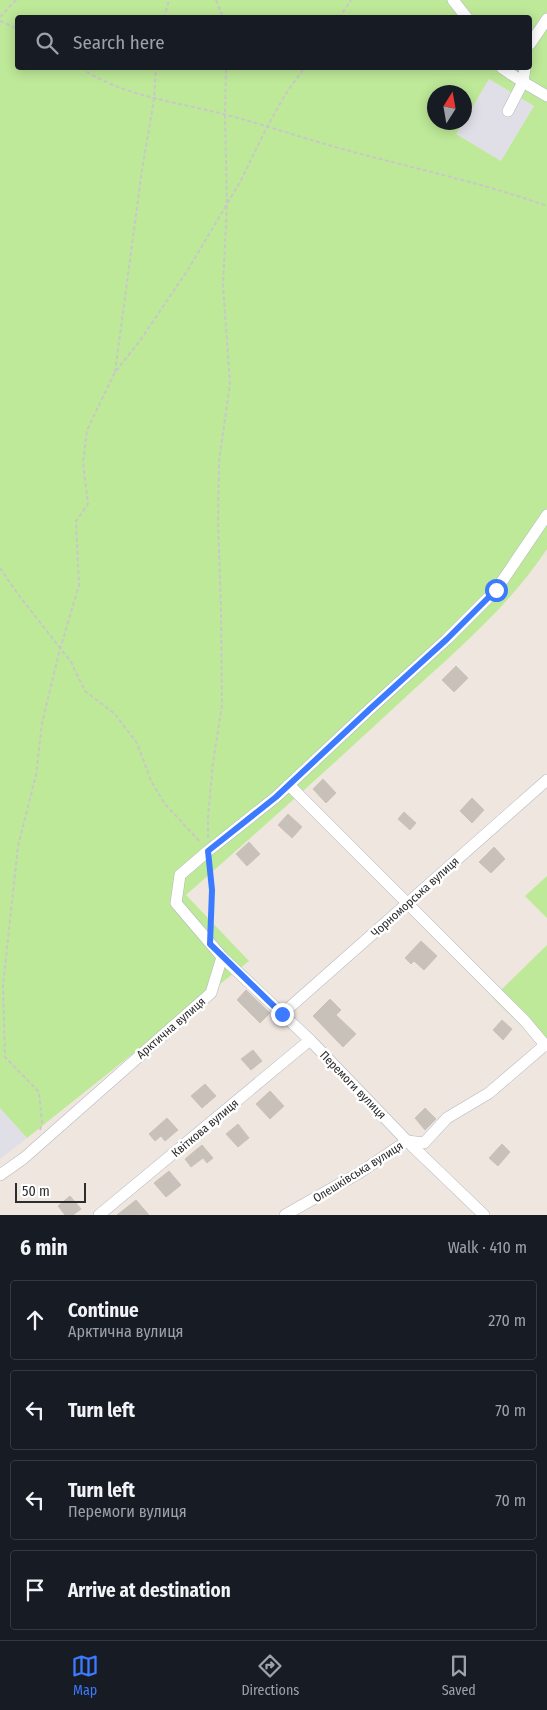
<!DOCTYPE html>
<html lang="en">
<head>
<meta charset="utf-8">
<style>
  :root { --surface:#171b24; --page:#242831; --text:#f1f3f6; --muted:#9ea1a6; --line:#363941; --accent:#3c7aff }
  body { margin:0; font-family:"Fira Sans Condensed",sans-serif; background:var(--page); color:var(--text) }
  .compass { position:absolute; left:427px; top:85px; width:45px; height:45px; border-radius:50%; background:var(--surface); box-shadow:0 2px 12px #0003; rotate:11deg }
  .scale { position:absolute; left:15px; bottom:12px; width:71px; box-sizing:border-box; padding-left:5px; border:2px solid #2d2d2d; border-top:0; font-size:14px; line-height:18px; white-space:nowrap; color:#2d2d2d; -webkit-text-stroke:4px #fff; paint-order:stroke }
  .stop { position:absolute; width:15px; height:15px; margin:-11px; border:4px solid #3c7aff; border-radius:50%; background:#fff }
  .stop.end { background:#3c7aff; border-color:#fff; box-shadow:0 1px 5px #0008 }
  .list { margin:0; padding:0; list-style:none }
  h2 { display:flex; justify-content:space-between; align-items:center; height:65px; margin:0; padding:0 20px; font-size:21px }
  h2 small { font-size:16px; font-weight:400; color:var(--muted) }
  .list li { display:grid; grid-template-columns:32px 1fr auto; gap:15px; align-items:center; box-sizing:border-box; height:80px; margin:0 10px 10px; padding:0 10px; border:1px solid var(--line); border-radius:5px }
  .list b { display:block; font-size:19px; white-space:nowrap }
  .list p { margin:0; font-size:16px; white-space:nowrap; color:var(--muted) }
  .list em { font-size:16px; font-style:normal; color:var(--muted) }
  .icon { flex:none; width:28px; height:28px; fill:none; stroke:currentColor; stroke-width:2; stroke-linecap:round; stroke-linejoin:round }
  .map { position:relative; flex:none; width:547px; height:1215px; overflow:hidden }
  .search { position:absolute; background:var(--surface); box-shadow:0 2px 12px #0003; left:15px; right:15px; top:15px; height:55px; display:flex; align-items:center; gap:12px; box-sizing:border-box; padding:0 18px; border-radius:5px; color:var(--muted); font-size:19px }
  .sheet { height:425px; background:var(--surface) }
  nav { display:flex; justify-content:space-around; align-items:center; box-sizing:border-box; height:70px; border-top:1px solid var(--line); background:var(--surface); font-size:14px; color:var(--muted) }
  nav a { display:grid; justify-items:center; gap:2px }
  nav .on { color:var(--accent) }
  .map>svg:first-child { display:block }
</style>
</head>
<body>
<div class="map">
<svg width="547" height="1215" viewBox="0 0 547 1215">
  <rect width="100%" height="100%" fill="#efe6df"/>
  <g fill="#e0dfe7">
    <polygon points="489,79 534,106 501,161 456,134 463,123 464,122 465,120"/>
    <polygon points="0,1108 27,1138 0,1159"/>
  </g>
  <g fill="#bee998" fill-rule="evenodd">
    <path d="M0,0H547V549C510,605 458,649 409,694C336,762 261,829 186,895L249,961L27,1138L0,1108ZM18,18H530V68H18ZM489,79L534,106L501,161L456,134L463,123L434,122V92H464L465,120Z"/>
    <polygon points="547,876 547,918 525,896"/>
    <polygon points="547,945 547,1051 493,998"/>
  </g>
  <g fill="#c8c1ba" stroke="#cbc2b8">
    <polygon points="456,666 468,678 454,692 442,680"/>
    <polygon points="323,779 336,793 326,803 313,789"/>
    <polygon points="472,798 484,810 472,823 460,811"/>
    <polygon points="404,812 416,823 410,830 398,819"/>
    <polygon points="288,814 302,827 292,838 278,825"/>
    <polygon points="249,842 260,854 247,866 236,854"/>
    <polygon points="494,847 505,859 491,873 479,862"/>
    <polygon points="421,941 437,956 424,970 414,961 411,964 405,958"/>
    <polygon points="246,990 270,1013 260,1023 237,1000"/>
    <polygon points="330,999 341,1010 336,1015 356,1034 343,1047 313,1016"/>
    <polygon points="502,1020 512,1029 503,1040 493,1030"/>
    <polygon points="253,1050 262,1061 251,1070 241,1059"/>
    <polygon points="205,1084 216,1096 202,1108 191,1096"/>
    <polygon points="270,1091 284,1106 270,1119 256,1104"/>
    <polygon points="425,1108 436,1119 425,1130 415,1118"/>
    <polygon points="167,1118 178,1130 165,1141 161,1136 155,1141 149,1134"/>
    <polygon points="238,1124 249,1138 238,1147 226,1134"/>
    <polygon points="502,1144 510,1152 498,1166 489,1158"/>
    <polygon points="202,1145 213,1158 207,1163 203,1158 191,1167 185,1159"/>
    <polygon points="169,1171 181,1185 166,1197 154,1183"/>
    <polygon points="70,1196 81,1209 73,1215 65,1215 58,1206"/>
    <polygon points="136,1200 149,1215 117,1215"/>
  </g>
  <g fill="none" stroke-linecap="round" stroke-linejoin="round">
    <defs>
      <g id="minor">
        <polyline points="453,0 467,18"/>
        <polyline points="530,44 547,19"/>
        <polyline points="502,68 523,82 508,111"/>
        <polyline points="525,68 523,82 547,96"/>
        <polyline points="289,785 525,1021 545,1045"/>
        <polyline points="222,957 310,1040 407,1141 484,1215"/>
        <polyline points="282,1014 547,780"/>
        <polyline points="0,1175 24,1158 211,993 222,957 176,903 180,875 208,851 276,797 370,709 447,639 496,590 547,515"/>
        <polyline points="99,1215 310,1040"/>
        <polyline points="285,1215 359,1173 407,1141 424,1143 447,1118 489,1093 545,1045 547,1046"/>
      </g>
    </defs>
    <use href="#minor" stroke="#b3b7c1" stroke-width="12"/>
    <g stroke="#c8c8c8" stroke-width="2" stroke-dasharray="4 2.5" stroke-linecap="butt">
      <polyline points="216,0 223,18"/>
      <polyline points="0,17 16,0"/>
      <polyline points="164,18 169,0"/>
      <polyline points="339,18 351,0"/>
      <polyline points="0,21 18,29"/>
      <path d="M81,68C124,97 178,102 227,115C268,126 309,140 350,151C416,169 483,183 547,206"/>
      <polyline points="115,372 142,170 154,99 156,68"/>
      <polyline points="0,568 17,593 71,662 85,691 115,714 137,743 151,781 165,804 201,843"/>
      <polyline points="208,838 208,817 213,763 222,705 221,610 218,522 219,461 230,384 223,285 227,205 225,115 226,68"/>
      <polyline points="209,863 212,890 211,928"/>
      <polyline points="40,1130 42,1123 39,1092 5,1057 3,986 18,846 36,775 42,723 59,653 79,585 76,521 88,504 83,463 87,430 115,372 139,342 189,268 240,182 267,127 285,95 304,68"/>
    </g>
    <use href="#minor" stroke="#fff" stroke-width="11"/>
  </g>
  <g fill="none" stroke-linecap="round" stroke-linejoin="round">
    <polyline stroke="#3c7aff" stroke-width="6" points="282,1014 210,944 212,890 208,851 276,797 370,709 447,639 496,590"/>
  </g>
  <g text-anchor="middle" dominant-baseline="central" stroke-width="5" stroke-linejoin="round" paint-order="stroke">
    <g font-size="12" fill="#2d2d2d" stroke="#fff">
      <text transform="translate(415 897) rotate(-42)">Чорноморська вулиця</text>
      <text transform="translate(171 1028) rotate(-41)">Арктична вулиця</text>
      <text transform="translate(353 1085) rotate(46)">Перемоги вулиця</text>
      <text transform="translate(205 1128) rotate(-40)">Квіткова вулиця</text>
      <text transform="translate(358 1172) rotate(-32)">Олешківська вулиця</text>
    </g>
  </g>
</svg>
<svg class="compass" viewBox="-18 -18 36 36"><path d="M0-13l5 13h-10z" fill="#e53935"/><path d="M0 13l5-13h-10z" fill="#9ea1a6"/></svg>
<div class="scale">50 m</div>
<div class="stop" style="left:496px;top:590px"></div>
<div class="stop end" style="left:282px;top:1014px"></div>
<div class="search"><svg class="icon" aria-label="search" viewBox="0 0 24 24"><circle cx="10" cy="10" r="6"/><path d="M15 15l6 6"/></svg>Search here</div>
</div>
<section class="sheet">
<h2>6 min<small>Walk · 410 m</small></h2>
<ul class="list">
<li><svg class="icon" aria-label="ahead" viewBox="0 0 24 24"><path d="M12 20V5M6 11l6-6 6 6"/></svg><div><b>Continue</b><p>Арктична вулиця</p></div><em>270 m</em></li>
<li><svg class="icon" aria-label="left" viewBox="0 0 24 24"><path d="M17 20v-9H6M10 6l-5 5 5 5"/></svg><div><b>Turn left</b></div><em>70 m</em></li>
<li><svg class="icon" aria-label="left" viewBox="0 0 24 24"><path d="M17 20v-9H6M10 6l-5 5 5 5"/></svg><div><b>Turn left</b><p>Перемоги вулиця</p></div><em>70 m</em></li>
<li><svg class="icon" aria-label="arrive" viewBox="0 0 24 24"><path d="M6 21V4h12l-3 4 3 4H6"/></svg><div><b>Arrive at destination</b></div></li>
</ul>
</section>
<nav>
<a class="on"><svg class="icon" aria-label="map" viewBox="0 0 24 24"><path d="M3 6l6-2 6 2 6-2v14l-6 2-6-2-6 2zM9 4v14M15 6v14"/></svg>Map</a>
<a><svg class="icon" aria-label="directions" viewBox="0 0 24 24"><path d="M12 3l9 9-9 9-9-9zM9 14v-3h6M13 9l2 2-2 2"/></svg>Directions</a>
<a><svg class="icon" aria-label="saved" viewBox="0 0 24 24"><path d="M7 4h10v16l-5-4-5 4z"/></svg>Saved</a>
</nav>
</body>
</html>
